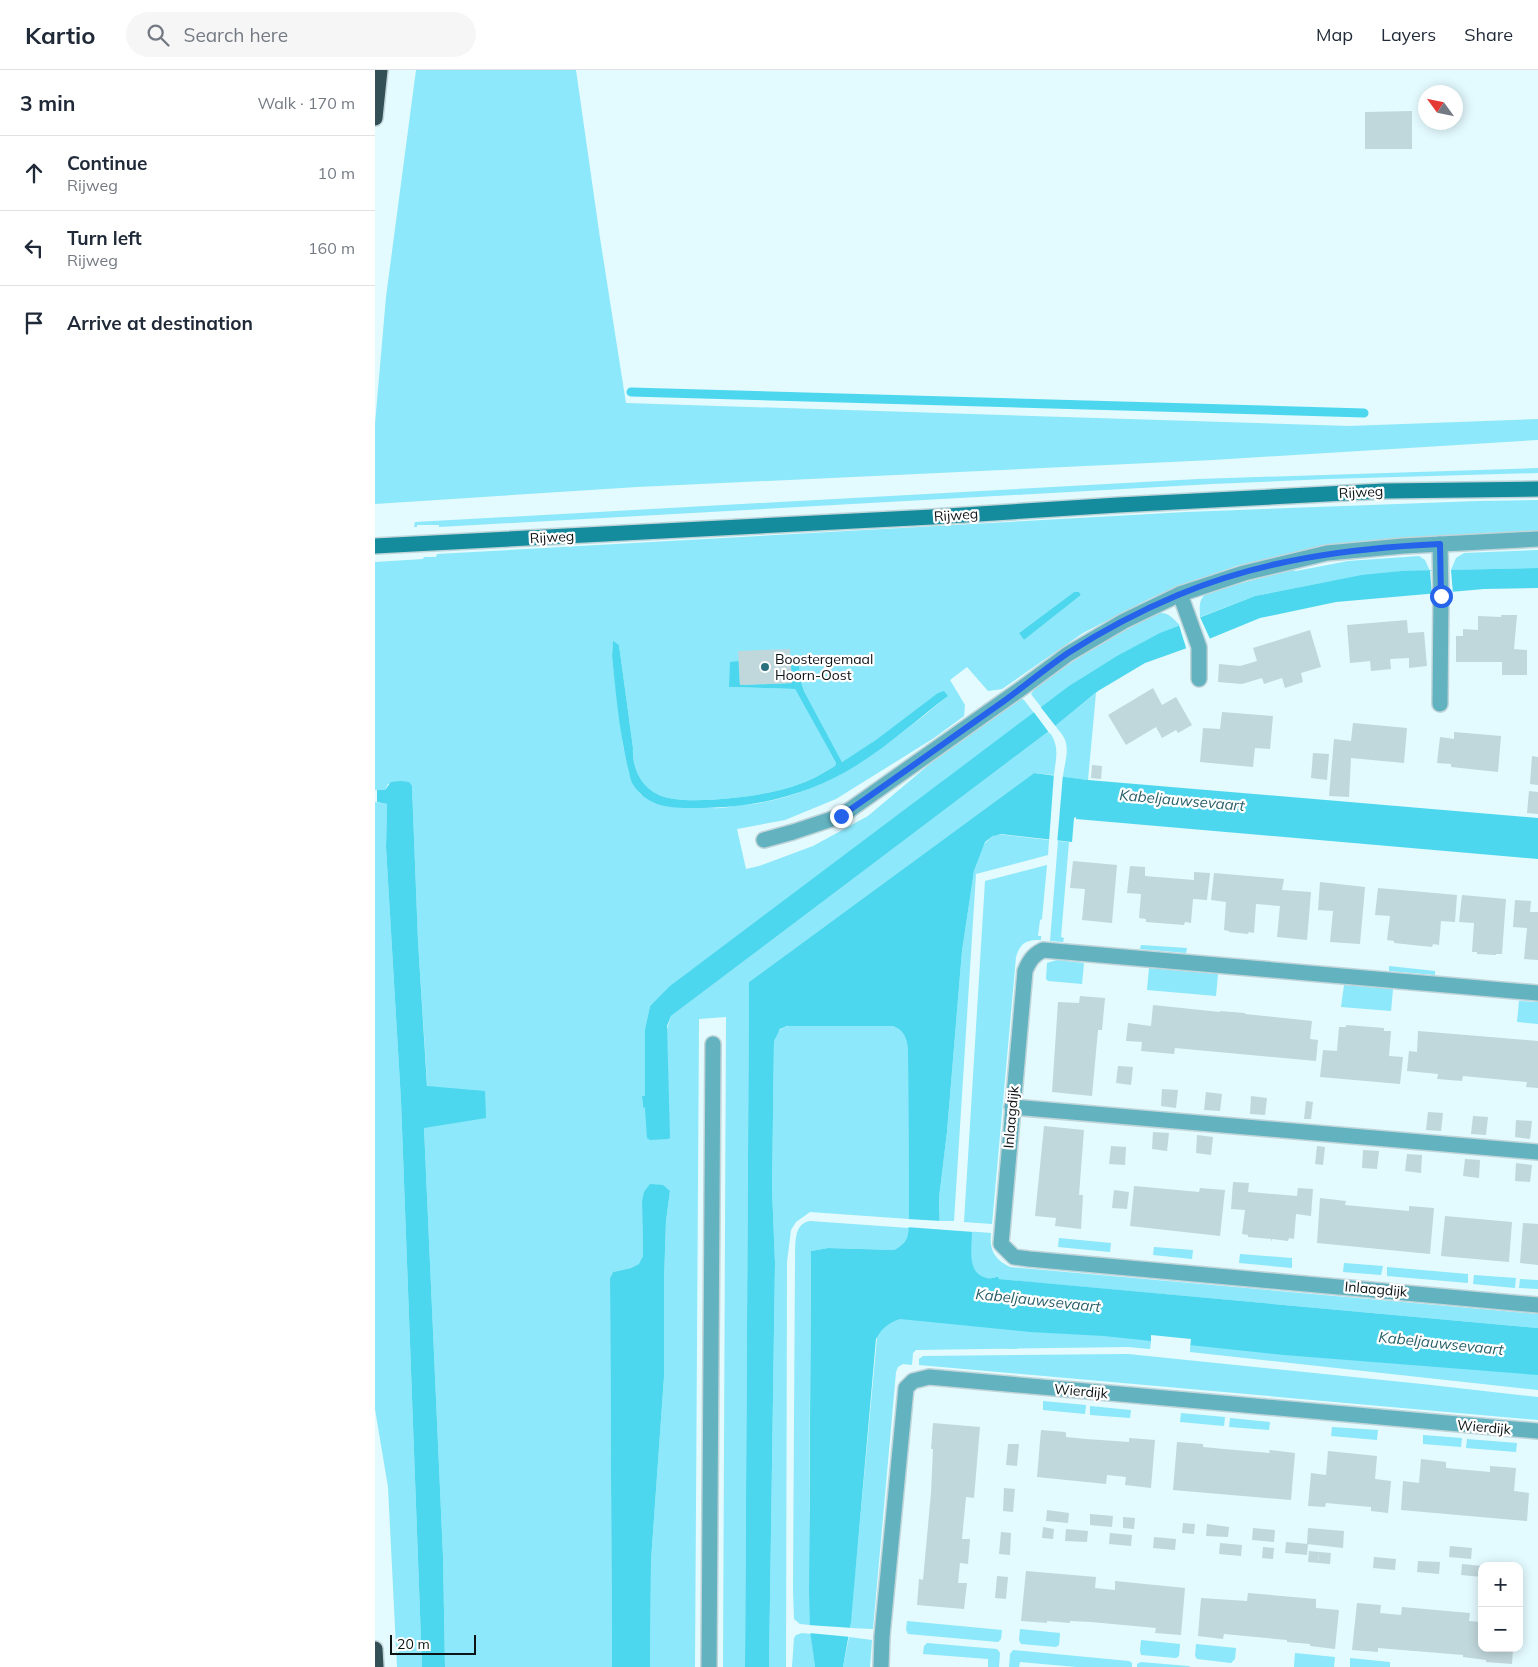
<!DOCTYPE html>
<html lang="en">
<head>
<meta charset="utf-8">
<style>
  :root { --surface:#fff; --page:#f6f6f7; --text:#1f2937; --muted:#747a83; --line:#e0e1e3 }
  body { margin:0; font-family:Mulish,sans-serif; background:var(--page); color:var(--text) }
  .controls { position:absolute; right:15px; bottom:15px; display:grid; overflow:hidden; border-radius:10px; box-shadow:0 2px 12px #0003 }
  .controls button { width:45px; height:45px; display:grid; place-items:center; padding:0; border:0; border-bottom:1px solid var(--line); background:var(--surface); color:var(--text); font:25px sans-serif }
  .compass { position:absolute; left:1043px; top:15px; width:45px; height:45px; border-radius:50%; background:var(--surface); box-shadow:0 2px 12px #0003; rotate:303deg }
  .scale { position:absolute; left:15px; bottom:12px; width:86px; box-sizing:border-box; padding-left:5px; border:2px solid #0c1415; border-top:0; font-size:14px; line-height:18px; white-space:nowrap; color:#0c1415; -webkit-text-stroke:4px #fff; paint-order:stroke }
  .stop { position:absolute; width:15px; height:15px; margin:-11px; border:4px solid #2563eb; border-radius:50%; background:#fff }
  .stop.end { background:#2563eb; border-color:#fff; box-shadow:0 1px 5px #0008 }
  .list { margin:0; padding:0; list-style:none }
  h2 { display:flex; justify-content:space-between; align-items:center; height:65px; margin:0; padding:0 20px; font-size:21px }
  h2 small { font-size:16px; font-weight:400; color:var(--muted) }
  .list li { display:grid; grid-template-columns:32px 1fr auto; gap:15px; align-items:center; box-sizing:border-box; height:75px; padding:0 20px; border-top:1px solid var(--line) }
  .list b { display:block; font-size:19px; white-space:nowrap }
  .list p { margin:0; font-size:16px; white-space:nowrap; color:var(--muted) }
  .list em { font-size:16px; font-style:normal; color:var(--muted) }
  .icon { flex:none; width:28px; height:28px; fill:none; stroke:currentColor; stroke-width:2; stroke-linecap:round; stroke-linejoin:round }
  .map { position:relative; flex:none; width:1163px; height:1597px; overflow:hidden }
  header { display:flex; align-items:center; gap:30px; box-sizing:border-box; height:70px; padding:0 25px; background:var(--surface); border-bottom:1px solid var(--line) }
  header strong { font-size:24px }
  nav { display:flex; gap:28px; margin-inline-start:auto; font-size:18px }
  .search { width:350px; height:45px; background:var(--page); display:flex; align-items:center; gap:12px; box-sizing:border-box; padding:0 18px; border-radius:28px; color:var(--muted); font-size:19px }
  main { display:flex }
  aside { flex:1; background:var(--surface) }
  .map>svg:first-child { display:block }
</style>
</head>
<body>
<header>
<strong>Kartio</strong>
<div class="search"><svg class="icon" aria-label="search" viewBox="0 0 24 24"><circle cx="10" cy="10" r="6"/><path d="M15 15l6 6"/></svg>Search here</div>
<nav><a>Map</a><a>Layers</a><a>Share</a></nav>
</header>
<main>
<aside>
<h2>3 min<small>Walk · 170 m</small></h2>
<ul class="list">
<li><svg class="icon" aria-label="ahead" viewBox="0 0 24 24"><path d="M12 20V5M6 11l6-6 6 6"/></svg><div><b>Continue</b><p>Rijweg</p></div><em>10 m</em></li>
<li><svg class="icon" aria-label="left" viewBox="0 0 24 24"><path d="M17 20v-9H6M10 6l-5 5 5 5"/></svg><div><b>Turn left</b><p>Rijweg</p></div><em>160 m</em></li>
<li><svg class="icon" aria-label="arrive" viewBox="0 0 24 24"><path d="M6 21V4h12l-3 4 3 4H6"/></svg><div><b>Arrive at destination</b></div></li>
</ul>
</aside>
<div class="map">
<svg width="1163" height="1597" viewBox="0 0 1163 1597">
  <rect width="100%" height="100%" fill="#e3fafe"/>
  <g fill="#8ce8fa" fill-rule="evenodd">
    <polygon points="41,0 201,0 225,168 251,333 974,356 1163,349 1163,370 838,390 262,417 0,434 0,354 11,227"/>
    <polygon points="1163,398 1163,403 953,409 837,414 64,457 64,455 42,455 42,457 39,457 40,452 823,409"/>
    <path d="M1163,430V461L991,471L942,477L861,496L803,517L776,528L708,563L627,619L613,621L592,597L575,610L590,635L589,646L559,668L461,729L410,750L362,759L371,799L384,796L438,776L493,746L569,682L645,628L649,630L659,643L296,916L275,936L270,959V1026L267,1027L268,1037L296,946L674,661C685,677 681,687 679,705L659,703L374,912L370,1597H348L351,947L324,949L320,1597H275L276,1491L289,1307V1211L291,1151L295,1121L267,1132L268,1186L265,1194L256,1198L238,1202L235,1208L237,1597H70L68,1486L49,1058L53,1027L43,871L37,716L13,714L10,720H0V492L48,489L49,487H61L62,484L811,442L1103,431ZM699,522H704L706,525L649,570L644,563ZM238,572L244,575L258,678C257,697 265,716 284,725C309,737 392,726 419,716C433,711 447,704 460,696L461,693L420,619L354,617L364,591L365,615L416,613L424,589L425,609L429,621L467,692L573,626C512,676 449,728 368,735C358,736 347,739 337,738C314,735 290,729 266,725L257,712L248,676L237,586Z"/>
    <polygon points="1163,480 1163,498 1076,500 1081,488 1089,483"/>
    <path d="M1044,486L1050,490L1055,501H1026L952,512L880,526L825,547C825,540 823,530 830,525L863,514L917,500L921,501L973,491Z"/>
    <path d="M784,543C794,542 798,549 805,555C755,577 709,605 666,637L656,624L661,617C700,589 740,564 784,543Z"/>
    <path d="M721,623L713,710L688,707C689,694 696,678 688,666C686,663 683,659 680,656Z"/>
    <polygon points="0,732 12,734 11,777 26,1031 47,1597 22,1597 13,1417 0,1339"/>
    <polygon points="622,764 674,770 673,785 601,804 579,1151 565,1151 564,1128 572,1062 587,881 599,801 609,774 618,766"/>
    <polygon points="683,771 694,772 686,867 689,868 688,872 675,871"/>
    <path d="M672,795L667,849L665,850L663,866H666V870C651,870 646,872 641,887L617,1154L589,1152L610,811Z"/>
    <polygon points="766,875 812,878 811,883 765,879"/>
    <polygon points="682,890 709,893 707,914 673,911 671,909 672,893"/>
    <polygon points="1014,896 1060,901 1060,905 1014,901"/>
    <polygon points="774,898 843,904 841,926 772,920"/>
    <polygon points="969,915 1018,919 1016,941 966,937"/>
    <polygon points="1144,931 1163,932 1163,954 1142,952"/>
    <path d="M419,955L518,956C530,961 532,969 533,981L534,1149L435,1142L421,1152L416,1160L412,1192L411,1597H394L400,1193L397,1119L399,971C402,960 408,956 419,955Z"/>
    <path d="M435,1151L534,1158L532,1170L530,1174L519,1180L453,1178L436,1181L434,1440L435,1555L425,1554L419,1549L418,1520L420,1190C421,1177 417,1154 435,1151Z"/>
    <path d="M565,1159L616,1163C614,1180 620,1190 635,1197L1163,1244V1258L623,1209V1207H619L618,1208H591Z"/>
    <polygon points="684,1168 736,1173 735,1182 683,1177"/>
    <polygon points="779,1177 818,1180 817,1189 778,1185"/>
    <polygon points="865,1184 917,1188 917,1198 864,1193"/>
    <polygon points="969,1193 1008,1196 1006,1205 968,1202"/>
    <polygon points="1012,1197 1093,1204 1093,1213 1012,1206"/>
    <polygon points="1099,1205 1141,1208 1140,1218 1098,1214"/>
    <polygon points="1145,1209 1163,1210 1163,1219 1144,1218"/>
    <polygon points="519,1246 1163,1301 1163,1320 815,1282 815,1276 776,1272 775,1279 753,1277 541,1280 538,1283 537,1295 528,1294 523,1297 521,1302 498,1559 475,1558 502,1268 502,1258"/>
    <polygon points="753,1284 1047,1314 1163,1327 1163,1350 544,1295 544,1289 548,1286"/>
    <polygon points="668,1331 711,1335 710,1344 668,1340"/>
    <polygon points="715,1336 756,1340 755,1348 715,1345"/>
    <polygon points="806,1343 850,1347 849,1356 805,1352"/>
    <polygon points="855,1348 895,1352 894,1360 854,1357"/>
    <polygon points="957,1357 1003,1360 1002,1370 956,1366"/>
    <polygon points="1048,1365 1087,1368 1086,1377 1048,1374"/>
    <polygon points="1092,1369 1142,1373 1141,1382 1091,1378"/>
    <polygon points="532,1551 627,1560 626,1569 623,1572 533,1564 531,1560"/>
    <polygon points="645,1559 685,1563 684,1575 681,1577 646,1574 644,1570"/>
    <polygon points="427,1563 436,1564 440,1597 417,1597 419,1568 421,1565"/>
    <polygon points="474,1567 497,1570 495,1597 468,1597"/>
    <polygon points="766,1570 805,1574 804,1586 801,1588 766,1585 765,1581"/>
    <polygon points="552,1573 622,1579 625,1583 624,1597 613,1597 613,1589 548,1584 549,1576"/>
    <polygon points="821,1574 861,1578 860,1589 856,1593 822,1589 820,1586"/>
    <polygon points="638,1580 754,1591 757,1593 757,1597 701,1597 645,1592 644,1597 634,1597 635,1584"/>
    <polygon points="920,1583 960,1587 959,1597 919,1597"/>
    <polygon points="975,1588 1015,1592 1015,1597 975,1597"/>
    <polygon points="766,1592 813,1596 816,1597 762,1597 762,1594"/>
  </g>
  <g fill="#4dd7ee">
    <polygon points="1163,498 1163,518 1109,519 961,532 885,548 812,578 770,593 723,621 674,661 296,946 292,956 295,1068 293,1069 275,1070 272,1068 270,1038 268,1037 267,1026 270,1026 270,959 275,936 295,916 694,616 742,586 785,563 880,526 987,505 1026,501"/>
    <polygon points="699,522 704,522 706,525 649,570 644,563"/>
    <path d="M238,571L244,575L258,678C257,697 265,716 284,725C309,737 392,726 419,716C434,711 447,704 460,696L461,693L420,619L354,617L355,592L364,591L365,615L416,613L415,589H424L425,609L429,621L467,692L501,670L563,623L569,621L573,626C543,649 514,675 482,695C434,725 381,738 324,738C299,738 275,739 259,716C255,711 255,704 253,698C244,661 241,623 237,586Z"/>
    <path d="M659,703L713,710L1163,748V789L701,749V747L699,748L697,772L626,764L618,766L610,772L599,801L587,881L572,1062L564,1128L565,1159L597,1161C597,1177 591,1204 612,1208C618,1209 617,1207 623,1207L624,1209L1163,1258V1305L909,1285L729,1266L655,1262L525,1249C513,1253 507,1258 501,1269L476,1552L468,1597H440L435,1560L434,1523L436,1181L453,1178L519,1180C535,1172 533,1165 534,1149L533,981C532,969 530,961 518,956H412L405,959L399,971L397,1119L400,1193L394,1597H370L374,912Z"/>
    <polygon points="26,711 34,712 37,716 43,871 52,1016 110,1021 111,1048 49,1058 68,1486 70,1597 47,1597 26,1031 11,777 12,734 2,732 2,720 10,720 16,712"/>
    <polygon points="275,1114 288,1115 295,1121 291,1151 289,1211 289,1307 276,1491 275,1597 237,1597 235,1208 238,1202 256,1198 264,1194 268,1186 267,1132 269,1122"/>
  </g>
  <g fill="#e3fafe">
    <polygon points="1076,500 1078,524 1057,525 1055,501"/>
    <polygon points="825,547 836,571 812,581 804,555"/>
    <polygon points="664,635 682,658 675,664 658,641"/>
    <polygon points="679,703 688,704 682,774 674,772"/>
    <polygon points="532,1149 567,1151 567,1157 597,1159 599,1162 531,1157"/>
    <polygon points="776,1265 816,1269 815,1278 776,1274"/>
    <polygon points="433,1555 478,1558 476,1567 434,1563"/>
  </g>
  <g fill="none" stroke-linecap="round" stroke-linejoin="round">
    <polyline stroke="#4dd7ee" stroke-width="9" points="256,322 989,343"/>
  </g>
  <g fill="#c0d7db">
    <polygon points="1037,41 1037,79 990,79 990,42"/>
    <polygon points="1126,545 1142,545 1139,579 1152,580 1152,605 1127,605 1127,592 1081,592 1081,566 1088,566 1088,559 1103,560 1103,546 1126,547"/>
    <polygon points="1032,550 1033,563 1049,562 1052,596 1034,598 1034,588 1015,589 1016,599 996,601 995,591 975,593 972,555"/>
    <polygon points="935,560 946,597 926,603 928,612 910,618 907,608 889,614 887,608 867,614 843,612 844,594 865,596 882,591 878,578"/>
    <polygon points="415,579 417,613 365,615 363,581"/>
    <polygon points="778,618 787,635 801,627 817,655 803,663 801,660 787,668 781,657 751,675 733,645"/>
    <polygon points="847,642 898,646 895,679 880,678 878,697 825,692 828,658 845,659"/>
    <polygon points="978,653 1032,658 1029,693 976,688 974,727 954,726 959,669 976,671"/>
    <polygon points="1079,662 1126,666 1123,702 1076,697 1076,694 1062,693 1065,667 1079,669"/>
    <polygon points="938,683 954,684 952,710 936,708"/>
    <polygon points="1157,686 1163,687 1163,715 1155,714"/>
    <polygon points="717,695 727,696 726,709 716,708"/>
    <polygon points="1154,721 1163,722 1163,744 1152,743"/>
    <polygon points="698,791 742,795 737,853 707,850 710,819 695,818"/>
    <polygon points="755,796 770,797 770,806 819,810 819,802 835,803 832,830 818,829 816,853 810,852 809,855 771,852 771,849 764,848 766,824 752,823"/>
    <polygon points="839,803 909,809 907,820 936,822 932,870 902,867 905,836 881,834 879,863 874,862 873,864 854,862 854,861 849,860 851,832 836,830"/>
    <polygon points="945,812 990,817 985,874 955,872 958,841 943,840"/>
    <polygon points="1003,818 1082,825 1080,852 1066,851 1064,875 1058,874 1057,877 1019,873 1019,871 1012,870 1015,846 1000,845"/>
    <polygon points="1087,825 1131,829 1127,884 1121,884 1121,885 1102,884 1102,882 1097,882 1099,853 1084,852"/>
    <polygon points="1140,830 1156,831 1155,842 1163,842 1163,890 1149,889 1152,858 1138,857"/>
    <polygon points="705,926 730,928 727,960 723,960 717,1026 677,1022 683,932 704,933"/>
    <polygon points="778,935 845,942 845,941 870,943 870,944 937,951 935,969 943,970 941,991 800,978 799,984 766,981 767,972 751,971 753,953 776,956"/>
    <polygon points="971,955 1009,958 1009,961 1016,961 1014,986 1028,987 1025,1014 945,1007 948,980 962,981 964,957 971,957"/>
    <polygon points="1043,961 1163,971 1163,1018 1151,1017 1152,1012 1088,1006 1087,1011 1062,1009 1063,1004 1032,1001 1034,981 1042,982"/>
    <polygon points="743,996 758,997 756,1015 741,1013"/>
    <polygon points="787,1019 803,1020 801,1038 786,1036"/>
    <polygon points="831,1022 847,1024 845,1041 829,1040"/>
    <polygon points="876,1026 892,1028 890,1045 875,1044"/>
    <polygon points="931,1031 938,1032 936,1049 929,1049"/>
    <polygon points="1053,1042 1068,1043 1066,1061 1051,1060"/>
    <polygon points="1098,1046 1113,1047 1111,1065 1096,1064"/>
    <polygon points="1141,1050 1157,1051 1155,1069 1140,1067"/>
    <polygon points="669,1056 709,1060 704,1125 708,1125 706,1159 680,1156 681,1148 660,1146"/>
    <polygon points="778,1062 794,1063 792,1081 777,1079"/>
    <polygon points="822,1065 838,1067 836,1085 821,1083"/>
    <polygon points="736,1076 751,1077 750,1095 734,1094"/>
    <polygon points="942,1076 950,1077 948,1095 940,1094"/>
    <polygon points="988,1080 1004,1081 1002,1099 987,1098"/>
    <polygon points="1032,1084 1047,1085 1046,1103 1030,1101"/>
    <polygon points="1090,1089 1105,1090 1104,1108 1088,1106"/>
    <polygon points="1141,1093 1157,1095 1155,1112 1140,1111"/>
    <polygon points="858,1112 874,1113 873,1122 922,1126 923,1118 938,1119 936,1146 921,1144 919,1169 914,1168 913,1171 897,1169 896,1172 896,1169 873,1167 873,1165 867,1164 870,1140 856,1139"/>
    <polygon points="759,1116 824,1122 825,1118 850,1120 845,1166 755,1156"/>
    <polygon points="739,1120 754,1122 752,1139 737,1138"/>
    <polygon points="945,1128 971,1131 970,1135 1034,1141 1034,1136 1059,1138 1055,1184 942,1173"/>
    <polygon points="1070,1146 1137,1152 1134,1192 1066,1186"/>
    <polygon points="1148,1153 1163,1154 1163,1195 1145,1193"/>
    <polygon points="558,1353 605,1357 599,1428 591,1427 587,1469 595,1469 593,1494 585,1493 583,1513 592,1513 589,1539 542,1535 544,1509 548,1510 556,1423 558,1379 556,1379"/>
    <polygon points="666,1360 690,1362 691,1363 691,1367 711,1369 754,1372 754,1368 780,1370 776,1418 750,1415 751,1407 732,1405 731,1414 662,1407"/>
    <polygon points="802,1372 828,1374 828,1377 849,1379 895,1383 894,1380 920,1383 916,1430 798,1420"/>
    <polygon points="633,1374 644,1374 642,1396 631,1395"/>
    <polygon points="953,1381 1002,1386 1000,1409 1016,1411 1013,1443 996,1441 996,1437 973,1435 951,1433 950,1437 933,1436 936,1403 951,1405"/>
    <polygon points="1046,1389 1071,1392 1071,1398 1115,1402 1115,1396 1141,1398 1139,1421 1154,1423 1152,1451 1026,1440 1028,1411 1044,1413"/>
    <polygon points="629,1418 640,1419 638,1442 628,1441"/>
    <polygon points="672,1440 694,1443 693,1453 671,1451"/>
    <polygon points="715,1444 738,1446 737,1457 715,1455"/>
    <polygon points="748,1447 760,1448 759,1459 748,1458"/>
    <polygon points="808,1453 820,1454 819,1464 807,1463"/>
    <polygon points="832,1454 854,1457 853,1467 831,1466"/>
    <polygon points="668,1457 679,1459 678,1469 667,1468"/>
    <polygon points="878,1458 900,1460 899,1472 877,1470"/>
    <polygon points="933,1458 969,1461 968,1478 932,1474"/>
    <polygon points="691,1459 713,1461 712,1472 690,1471"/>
    <polygon points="626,1462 636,1463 635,1485 624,1484"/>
    <polygon points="735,1463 757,1465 756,1476 734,1474"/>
    <polygon points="779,1467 801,1469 800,1480 778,1478"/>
    <polygon points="911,1472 933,1474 932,1485 910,1483"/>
    <polygon points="845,1473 867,1475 866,1486 844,1484"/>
    <polygon points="1075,1476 1097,1478 1096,1489 1074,1487"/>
    <polygon points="888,1477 899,1478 898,1489 887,1488"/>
    <polygon points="934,1481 944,1482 943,1493 933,1492"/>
    <polygon points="944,1482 956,1483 955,1494 943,1493"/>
    <polygon points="999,1487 1021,1489 1020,1500 998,1498"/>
    <polygon points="1043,1491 1065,1492 1064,1504 1042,1502"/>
    <polygon points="1087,1494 1107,1496 1107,1507 1086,1505"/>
    <polygon points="651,1501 721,1507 720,1518 740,1520 740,1511 810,1518 806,1565 780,1563 781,1558 716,1552 695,1551 695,1553 672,1551 672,1553 646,1551"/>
    <polygon points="622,1506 633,1507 631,1529 620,1528"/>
    <polygon points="873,1523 941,1529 941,1538 964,1540 960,1579 935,1576 935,1574 912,1572 912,1570 849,1564 848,1569 823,1566 826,1528 872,1531"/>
    <polygon points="982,1533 1006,1535 1005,1543 1026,1545 1027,1537 1095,1543 1094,1551 1107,1552 1107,1578 1138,1578 1137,1594 1111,1592 1111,1590 1088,1587 1088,1585 1003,1578 1003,1582 977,1580"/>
  </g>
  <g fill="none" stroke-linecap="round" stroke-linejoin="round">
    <defs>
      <g id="lane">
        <polyline points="1065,474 1066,525 1065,634"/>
        <polyline points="805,524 824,577 824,609"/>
        <polyline points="637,1037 1163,1082"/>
        <polyline points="334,1597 338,974"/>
      </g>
      <g id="street">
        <polyline points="389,770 418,762 466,746 647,618 693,584 749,551 805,524 869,503 952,483 1028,476 1163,469"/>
        <path d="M1163,923L668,880C658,885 654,891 650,901L626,1174L639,1187L654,1189L1163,1235"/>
        <polyline points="506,1597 507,1566 531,1318 538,1311 554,1307 1163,1361"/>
      </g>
      <polyline id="secondary" points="0,476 557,447 743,435 1009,421 1163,419"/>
      <g id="highway">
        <polyline points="0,48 5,0"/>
        <polyline points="0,1579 1,1597"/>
      </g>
    </defs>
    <use href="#lane" stroke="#c1d5d9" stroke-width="18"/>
    <use href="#street" stroke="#c1d5d9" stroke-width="18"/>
    <use href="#secondary" stroke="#c1d5d9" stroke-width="18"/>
    <use href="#highway" stroke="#c1d5d9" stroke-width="18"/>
    <use href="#lane" stroke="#62b2c0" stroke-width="15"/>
    <use href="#street" stroke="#62b2c0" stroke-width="15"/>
    <use href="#secondary" stroke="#148c9e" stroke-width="15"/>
    <use href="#highway" stroke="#325055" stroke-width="15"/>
  </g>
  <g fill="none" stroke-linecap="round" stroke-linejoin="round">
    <path stroke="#2563eb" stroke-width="6" d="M466,746C521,708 575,669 629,631C651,615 671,598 693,583C727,561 765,541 803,525C886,490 976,478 1065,474L1066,526"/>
  </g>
  <circle fill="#2a717d" stroke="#fff" stroke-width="2" cx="390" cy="597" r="5"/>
  <g text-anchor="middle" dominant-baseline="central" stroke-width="4.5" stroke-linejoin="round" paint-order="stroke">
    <g font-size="14" fill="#0c1415" stroke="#fff">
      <text transform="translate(986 422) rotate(-3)">Rijweg</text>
      <text transform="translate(581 445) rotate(-4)">Rijweg</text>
      <text transform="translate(177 467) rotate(-3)">Rijweg</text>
      <text transform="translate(636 1047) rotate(-85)">Inlaagdijk</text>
      <text transform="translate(1001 1219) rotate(5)">Inlaagdijk</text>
      <text transform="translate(706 1321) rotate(5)">Wierdijk</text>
      <text transform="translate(1109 1357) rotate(5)">Wierdijk</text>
    </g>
    <g font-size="14" fill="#0c1415" stroke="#fff" text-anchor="start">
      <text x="400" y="589">Boostergemaal<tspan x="400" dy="16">Hoorn-Oost</tspan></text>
    </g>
    <g font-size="15" font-style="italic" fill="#29606a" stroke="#fff">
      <text transform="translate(807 730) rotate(5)">Kabeljauwsevaart</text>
      <text transform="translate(663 1230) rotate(6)">Kabeljauwsevaart</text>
      <text transform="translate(1066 1273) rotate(6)">Kabeljauwsevaart</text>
    </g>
  </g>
</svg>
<div class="controls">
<button>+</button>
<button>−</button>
</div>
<svg class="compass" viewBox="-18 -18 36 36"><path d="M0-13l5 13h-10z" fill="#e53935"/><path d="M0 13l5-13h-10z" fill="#747a83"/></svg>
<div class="scale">20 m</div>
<div class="stop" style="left:1066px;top:526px"></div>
<div class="stop end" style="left:466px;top:746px"></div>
</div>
</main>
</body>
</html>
